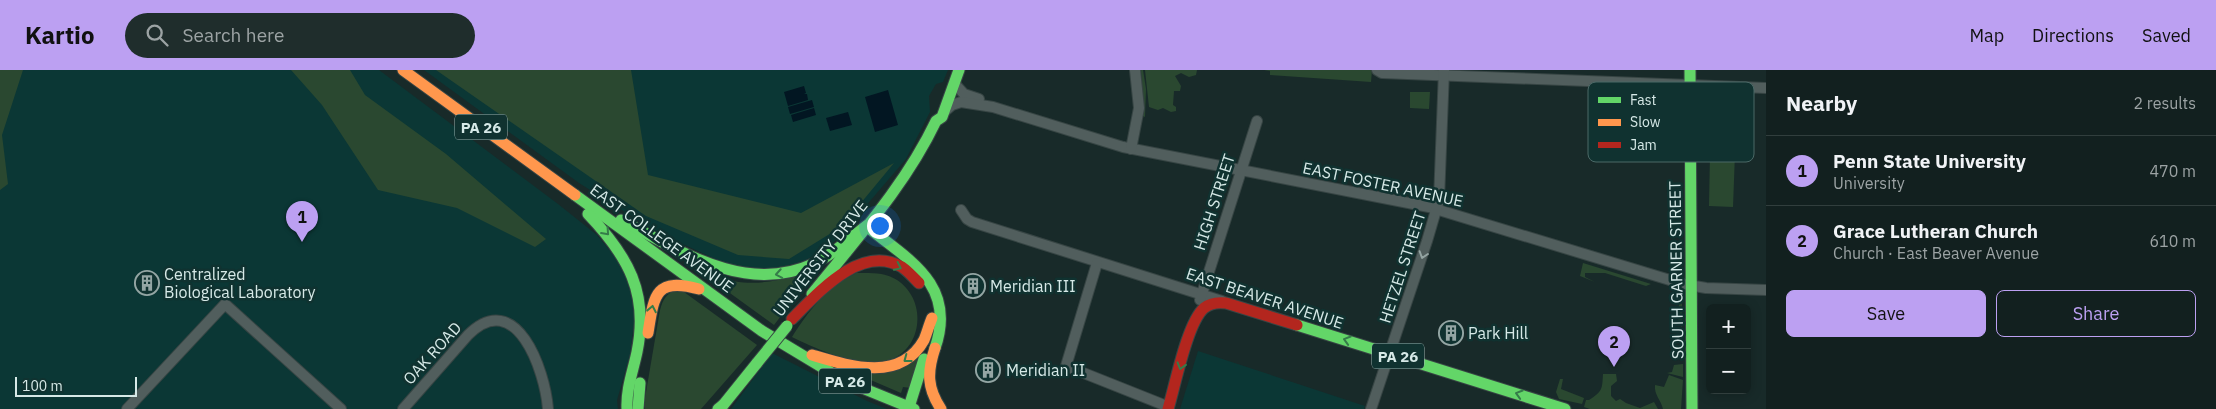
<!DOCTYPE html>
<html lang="en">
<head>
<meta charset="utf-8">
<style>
  :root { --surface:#12201f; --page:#1f2d2c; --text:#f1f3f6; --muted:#9ca3a4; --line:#313e3d; --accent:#bca0f2 }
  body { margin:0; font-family:"IBM Plex Sans",sans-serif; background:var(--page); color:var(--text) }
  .controls { position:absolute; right:15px; bottom:15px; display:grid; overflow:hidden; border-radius:8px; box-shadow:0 2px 12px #0003 }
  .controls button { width:45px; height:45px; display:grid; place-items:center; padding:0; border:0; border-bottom:1px solid var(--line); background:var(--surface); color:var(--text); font:25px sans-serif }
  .scale { position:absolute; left:15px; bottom:12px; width:122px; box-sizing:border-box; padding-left:5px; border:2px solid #d6e9e7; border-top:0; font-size:14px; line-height:18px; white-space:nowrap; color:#d6e9e7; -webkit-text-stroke:4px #103230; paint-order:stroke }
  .you { position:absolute; left:879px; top:155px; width:18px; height:18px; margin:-12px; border:4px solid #fff; border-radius:50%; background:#1a73e8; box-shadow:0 0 0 8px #1a73e833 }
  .badge { display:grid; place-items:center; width:32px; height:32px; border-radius:50%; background:var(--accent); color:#111; font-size:16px; font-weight:700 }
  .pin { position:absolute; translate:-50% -41px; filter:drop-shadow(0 1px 2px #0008) }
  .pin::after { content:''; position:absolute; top:26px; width:18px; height:15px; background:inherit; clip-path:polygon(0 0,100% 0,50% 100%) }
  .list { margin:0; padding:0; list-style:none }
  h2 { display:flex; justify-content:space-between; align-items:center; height:65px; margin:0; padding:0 20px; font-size:21px }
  h2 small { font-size:16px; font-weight:400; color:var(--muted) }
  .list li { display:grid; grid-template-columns:32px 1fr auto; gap:15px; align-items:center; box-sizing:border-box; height:70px; padding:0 20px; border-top:1px solid var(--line) }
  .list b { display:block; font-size:19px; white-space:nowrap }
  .list p { margin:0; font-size:16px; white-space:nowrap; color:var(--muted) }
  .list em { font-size:16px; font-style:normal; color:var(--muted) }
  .actions { display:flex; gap:10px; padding:15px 20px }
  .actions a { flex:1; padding:11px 0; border:1px solid var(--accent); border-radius:8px; text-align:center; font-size:18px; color:var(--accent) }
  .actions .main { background:var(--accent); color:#111 }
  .icon { flex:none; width:28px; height:28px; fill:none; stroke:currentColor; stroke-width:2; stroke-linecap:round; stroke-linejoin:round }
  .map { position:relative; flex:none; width:1766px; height:339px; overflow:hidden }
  header { display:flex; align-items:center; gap:30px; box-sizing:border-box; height:70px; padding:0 25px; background:var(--accent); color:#111 }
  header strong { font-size:24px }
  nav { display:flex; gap:28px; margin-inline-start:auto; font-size:18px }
  .search { width:350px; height:45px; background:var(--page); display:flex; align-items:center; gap:12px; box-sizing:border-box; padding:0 18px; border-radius:28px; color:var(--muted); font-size:19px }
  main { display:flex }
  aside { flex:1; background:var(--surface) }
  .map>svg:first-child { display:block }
</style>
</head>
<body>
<header>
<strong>Kartio</strong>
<div class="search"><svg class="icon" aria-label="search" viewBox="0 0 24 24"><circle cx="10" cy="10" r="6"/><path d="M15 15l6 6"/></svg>Search here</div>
<nav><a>Map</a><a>Directions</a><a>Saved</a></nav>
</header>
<main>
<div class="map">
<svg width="1766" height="339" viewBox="0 0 1766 339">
  <rect width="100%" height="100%" fill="#182a29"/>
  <g fill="#0b3735">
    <polygon points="0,0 379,0 558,134 597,165 622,195 631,221 635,245 630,285 617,330 618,339 0,339"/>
    <polygon points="424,0 948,0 943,12 936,14 929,26 930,42 906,89 846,159 832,174 805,191 781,197 756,201 732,197 657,162 579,113"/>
    <polygon points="1198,281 1365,336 1364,339 1180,339"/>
    <polygon points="772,283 867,331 887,339 731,339"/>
  </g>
  <g fill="#2a4830">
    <polygon points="0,0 23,0 2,65 8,114 0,120"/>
    <polygon points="291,0 350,0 365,25 446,84 546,169 535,177 457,138 378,120 322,35"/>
    <polygon points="436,0 631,0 648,105 801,143 894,93 841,157 789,189 738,185 646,146"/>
    <polygon points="1141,0 1143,0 1146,19 1145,47 1143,46"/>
    <polygon points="1145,0 1197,0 1196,5 1189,7 1181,3 1175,6 1181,16 1180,21 1174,21 1173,35 1176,37 1176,41 1171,42 1163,38 1158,40 1149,37"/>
    <polygon points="1264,0 1372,0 1371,12 1270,5 1270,1"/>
    <polygon points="1410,22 1430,22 1429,39 1410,38"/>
    <polygon points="1735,83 1733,137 1709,136 1710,84"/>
    <path d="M676,184C689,191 703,201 717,206C750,220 788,210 819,197L774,255Z"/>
    <polygon points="1583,193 1651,214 1646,216 1605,203 1585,203 1585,207 1595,212 1580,206"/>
    <path d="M856,203C870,203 885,202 897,210C929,231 923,284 883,292C857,298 815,278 792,267C810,239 826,218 856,203Z"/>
    <path d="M676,220L684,222L757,275L701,339H645L644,334L660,240C663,229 666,224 676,220Z"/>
    <polygon points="1682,232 1682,257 1678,253 1679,234"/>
    <polygon points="919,283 911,318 903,317 901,323 845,299 864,303"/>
    <polygon points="1683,294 1683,307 1667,303 1672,302 1674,295"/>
    <path d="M1603,304H1616L1617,311L1611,316V326L1616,331L1620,329L1626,333L1640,338L1654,332L1658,339H1590L1584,337L1586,330H1589C1603,321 1602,319 1603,304Z"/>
    <path d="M1669,305L1683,310L1681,339H1663C1661,330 1654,325 1655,315L1664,317Z"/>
    <polygon points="1560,309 1563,309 1561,319 1584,328 1582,334 1559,329 1556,322"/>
  </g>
  <g fill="#021622">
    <polygon points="804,16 806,23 804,24 807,24 808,30 788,36 784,22"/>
    <polygon points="888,20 898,55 875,62 865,27"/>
    <polygon points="812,30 814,37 790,44 788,37"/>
    <polygon points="814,38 816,45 793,52 791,45"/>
    <polygon points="848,42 852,55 830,61 826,48"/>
  </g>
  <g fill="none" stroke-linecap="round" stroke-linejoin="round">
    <defs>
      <g id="street">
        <polyline points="1377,0 1382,3 1766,18"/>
        <polyline points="955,14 964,24 979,29"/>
        <polyline points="944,42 952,35 961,32 993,37 1123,77 1429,137 1683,214 1706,218 1766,220"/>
        <polyline points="1131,79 1139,38 1135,0"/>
        <polyline points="961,140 967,149 972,152 1222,231"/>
        <polyline points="1097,193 1066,296 1169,337"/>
        <polyline points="1200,230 1257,51"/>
        <polyline points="127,339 225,234 341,339"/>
        <path d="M403,339L468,265C516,217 545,300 548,339"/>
        <polyline points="1371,339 1427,171 1439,130 1444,0"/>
      </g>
      <g id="fast">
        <polyline points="1690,0 1692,339"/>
        <polyline points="575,125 762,261 845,311 914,339"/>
        <path d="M588,144C628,186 649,223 637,282C633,301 626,319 627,339"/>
        <path d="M621,150C680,181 746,225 813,194C833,185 849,169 866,156C909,190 957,215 935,278"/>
        <path d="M812,224C857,168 905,116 936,51L942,47L959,0"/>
        <polyline points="1297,255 1565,339"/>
        <polyline points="909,337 924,289"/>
        <polyline points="638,339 640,313"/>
        <polyline points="718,339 723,335"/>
        <polyline points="720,339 757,293"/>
      </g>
      <g id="slow">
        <polyline points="403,0 575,125"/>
        <path d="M648,263C654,225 655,207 699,219"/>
        <path d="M935,278C927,302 927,318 941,339"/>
        <path d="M812,285C849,296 900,313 924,270C927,263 929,255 932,248"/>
      </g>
      <g id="jam">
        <path d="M792,249C818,223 861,173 902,197C908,201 914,208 919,213"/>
        <path d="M1168,339C1175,316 1187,253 1204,238C1210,233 1218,232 1226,233L1297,255"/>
      </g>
    </defs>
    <use href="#street" stroke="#374544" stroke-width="12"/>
    <use href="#fast" stroke="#374544" stroke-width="13"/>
    <use href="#slow" stroke="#374544" stroke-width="13"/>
    <use href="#jam" stroke="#374544" stroke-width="13"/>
    <use href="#street" stroke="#515e5d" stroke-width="10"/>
    <use href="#fast" stroke="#63d668" stroke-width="11"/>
    <use href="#slow" stroke="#ff974d" stroke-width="11"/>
    <use href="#jam" stroke="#b3261e" stroke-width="11"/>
    <defs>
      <polyline id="fast-bridge" points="757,293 787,256"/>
    </defs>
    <use href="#fast-bridge" stroke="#374544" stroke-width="13" stroke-linecap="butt"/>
    <use href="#fast-bridge" stroke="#63d668" stroke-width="11"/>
  </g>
  <defs><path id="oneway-chevron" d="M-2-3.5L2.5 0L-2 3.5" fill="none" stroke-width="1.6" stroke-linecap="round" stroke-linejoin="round" transform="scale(1.25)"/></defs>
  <g stroke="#357c49">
    <use href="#oneway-chevron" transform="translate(606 162) rotate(48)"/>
    <use href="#oneway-chevron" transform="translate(898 197) rotate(26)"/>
    <use href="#oneway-chevron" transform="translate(779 204) rotate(170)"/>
    <use href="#oneway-chevron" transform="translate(652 239) rotate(-79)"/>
    <use href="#oneway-chevron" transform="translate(1347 270) rotate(-163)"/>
    <use href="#oneway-chevron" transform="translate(907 289) rotate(143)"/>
    <use href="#oneway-chevron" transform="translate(1181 296) rotate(107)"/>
    <use href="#oneway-chevron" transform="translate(1519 324) rotate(-163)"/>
  </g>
  <use stroke="#94a4a2" href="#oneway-chevron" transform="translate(1423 185) rotate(108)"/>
  <defs>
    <symbol id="building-ring" viewBox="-11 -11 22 22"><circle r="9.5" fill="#103230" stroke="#94a6a4" stroke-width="1.5"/><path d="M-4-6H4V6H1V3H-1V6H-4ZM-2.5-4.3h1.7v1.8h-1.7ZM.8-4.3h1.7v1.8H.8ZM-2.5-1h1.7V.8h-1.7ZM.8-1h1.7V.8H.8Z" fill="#94a6a4"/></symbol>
  </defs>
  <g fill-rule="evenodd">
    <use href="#building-ring" x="133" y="199" width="28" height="28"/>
    <use href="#building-ring" x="959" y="202" width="28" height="28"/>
    <use href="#building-ring" x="1437" y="249" width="28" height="28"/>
    <use href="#building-ring" x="974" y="286" width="28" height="28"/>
  </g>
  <g text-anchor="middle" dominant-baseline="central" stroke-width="5" stroke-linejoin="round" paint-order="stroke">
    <g fill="#103230" stroke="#9bb2b0" stroke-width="1">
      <rect x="455" y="44.5" width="52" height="25" rx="4"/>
      <rect x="1372" y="273.5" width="52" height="25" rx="4"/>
      <rect x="819" y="298.5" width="52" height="25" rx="4"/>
    </g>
    <g font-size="15" font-weight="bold" fill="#d6e9e7">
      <text x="481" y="57">PA 26</text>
      <text x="1398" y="286">PA 26</text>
      <text x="845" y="311">PA 26</text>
    </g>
    <g font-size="16" fill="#d6e9e7" stroke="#103230">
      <text transform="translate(1383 114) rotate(12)">EAST FOSTER AVENUE</text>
      <text transform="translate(1214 132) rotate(-72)">HIGH STREET</text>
      <text transform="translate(662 168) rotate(36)">EAST COLLEGE AVENUE</text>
      <text transform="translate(820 188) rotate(-52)">UNIVERSITY DRIVE</text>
      <text transform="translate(1402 197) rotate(-72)">HETZEL STREET</text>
      <text transform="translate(1676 200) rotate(-91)">SOUTH GARNER STREET</text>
      <text transform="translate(1265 228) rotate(18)">EAST BEAVER AVENUE</text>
      <text transform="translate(432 283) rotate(-48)">OAK ROAD</text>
    </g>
    <g font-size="16" fill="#d6e9e7" stroke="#103230" text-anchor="start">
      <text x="164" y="204">Centralized<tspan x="164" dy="18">Biological Laboratory</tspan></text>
      <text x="990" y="216">Meridian III</text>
      <text x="1468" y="263">Park Hill</text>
      <text x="1006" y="300">Meridian II</text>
    </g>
  </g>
  <rect x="1588" y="12" width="166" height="80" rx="8" fill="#103230" stroke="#4b6967" stroke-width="1"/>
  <rect x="1598" y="27" width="23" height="6" fill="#63d668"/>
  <rect x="1598" y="49" width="23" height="7" fill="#ff974d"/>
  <rect x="1598" y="72" width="23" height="6" fill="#b3261e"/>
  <g font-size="14" fill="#d6e9e7">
    <text x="1630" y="35">Fast</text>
    <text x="1630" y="57">Slow</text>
    <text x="1630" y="80">Jam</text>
  </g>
</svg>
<div class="controls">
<button>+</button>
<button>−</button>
</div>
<div class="scale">100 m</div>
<div class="you"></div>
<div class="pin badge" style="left:302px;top:172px">1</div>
<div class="pin badge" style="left:1614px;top:297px">2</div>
</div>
<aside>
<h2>Nearby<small>2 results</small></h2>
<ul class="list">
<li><span class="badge">1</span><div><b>Penn State University</b><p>University</p></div><em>470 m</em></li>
<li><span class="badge">2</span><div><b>Grace Lutheran Church</b><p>Church · East Beaver Avenue</p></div><em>610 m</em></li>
</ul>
<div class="actions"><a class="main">Save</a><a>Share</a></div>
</aside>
</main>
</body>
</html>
